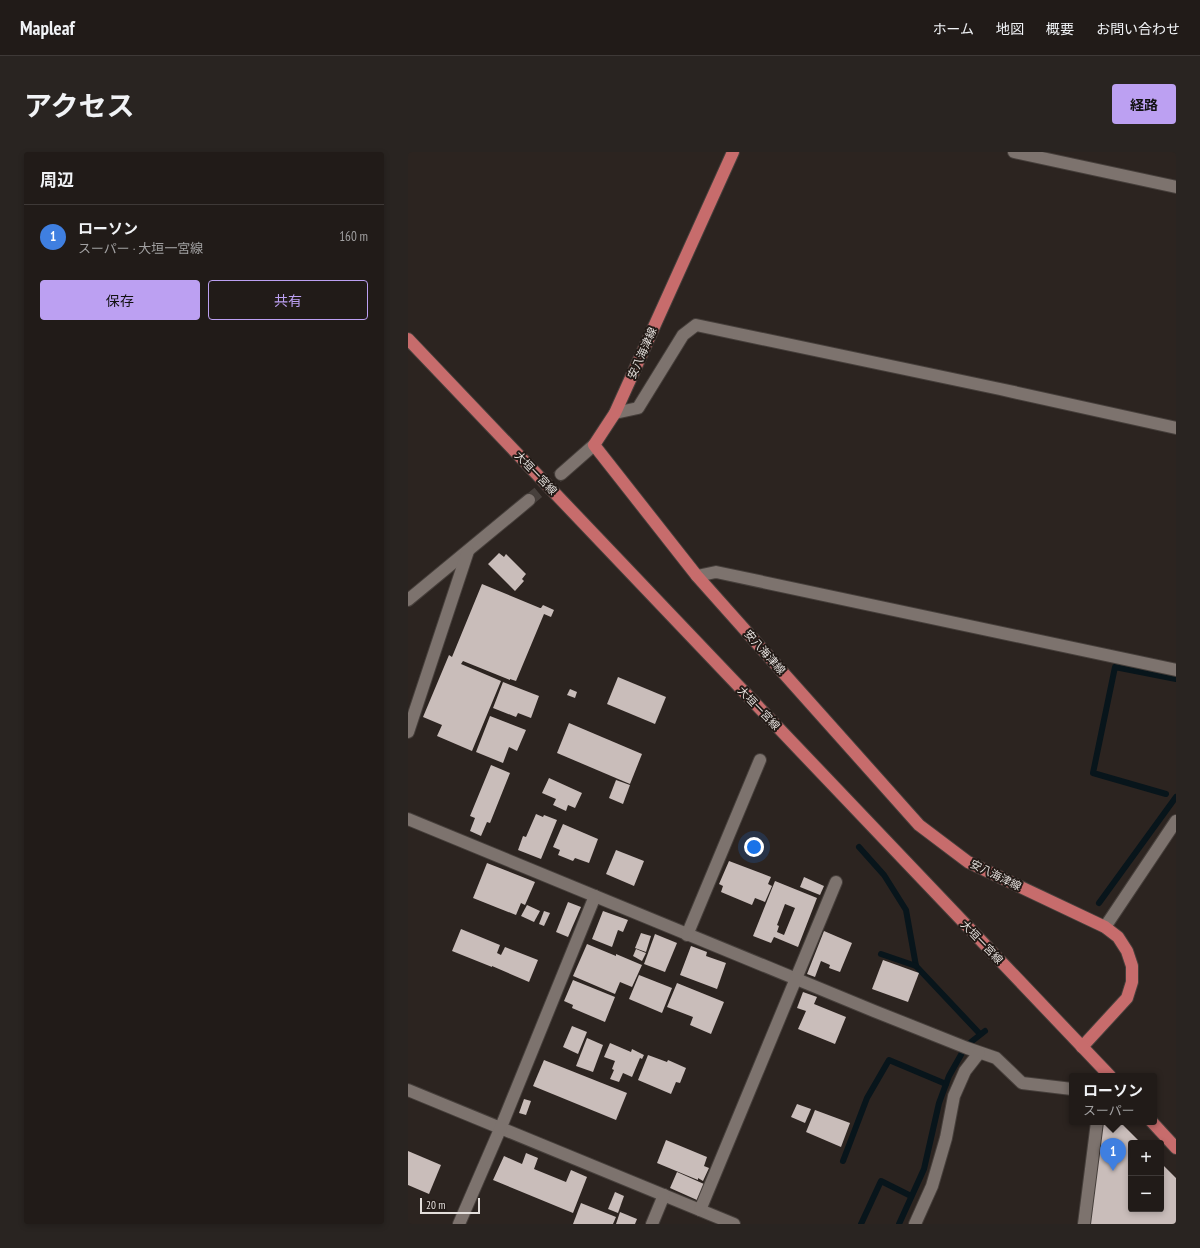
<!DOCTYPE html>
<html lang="ja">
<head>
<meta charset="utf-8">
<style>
  :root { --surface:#211b18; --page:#292421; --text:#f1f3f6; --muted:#a2a1a2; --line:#3e3937; --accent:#bca0f2 }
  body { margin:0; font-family:"PT Sans Narrow","Noto Sans JP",sans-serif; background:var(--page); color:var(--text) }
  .controls { position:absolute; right:12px; bottom:12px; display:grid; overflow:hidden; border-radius:4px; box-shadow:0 2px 6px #0003 }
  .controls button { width:36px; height:36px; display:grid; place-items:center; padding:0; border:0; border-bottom:1px solid var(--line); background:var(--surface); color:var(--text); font:20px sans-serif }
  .scale { position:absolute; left:12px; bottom:10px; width:60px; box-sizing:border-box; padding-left:4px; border:2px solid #e3dedb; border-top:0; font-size:11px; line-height:14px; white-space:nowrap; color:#e3dedb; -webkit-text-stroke:3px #221a16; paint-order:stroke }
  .you { position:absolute; left:346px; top:695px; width:14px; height:14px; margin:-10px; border:3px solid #fff; border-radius:50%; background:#1a73e8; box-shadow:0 0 0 6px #1a73e833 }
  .badge { display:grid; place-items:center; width:26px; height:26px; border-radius:50%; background:var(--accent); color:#fff; font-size:13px; font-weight:700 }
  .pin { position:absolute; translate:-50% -33px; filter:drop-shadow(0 1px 2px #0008) }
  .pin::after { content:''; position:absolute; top:21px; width:14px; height:12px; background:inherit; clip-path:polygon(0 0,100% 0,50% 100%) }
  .popup { position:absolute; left:661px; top:921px; width:88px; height:52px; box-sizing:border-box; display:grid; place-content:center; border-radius:4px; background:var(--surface); filter:drop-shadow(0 1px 3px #0005); font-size:13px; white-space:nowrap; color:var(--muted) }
  .popup b { font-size:15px; color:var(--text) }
  .popup::after { content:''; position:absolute; left:50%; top:100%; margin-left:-8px; border:8px solid transparent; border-top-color:var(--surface) }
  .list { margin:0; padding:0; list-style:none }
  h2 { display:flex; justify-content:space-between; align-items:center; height:52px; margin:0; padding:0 16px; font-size:17px }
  h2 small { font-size:13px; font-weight:400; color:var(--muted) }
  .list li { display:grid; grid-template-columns:26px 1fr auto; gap:12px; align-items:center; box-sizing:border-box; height:64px; padding:0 16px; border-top:1px solid var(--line) }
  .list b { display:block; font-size:15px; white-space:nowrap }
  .list p { margin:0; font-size:13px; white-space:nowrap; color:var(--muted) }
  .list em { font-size:13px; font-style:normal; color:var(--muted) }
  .actions { display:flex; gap:8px; padding:12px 16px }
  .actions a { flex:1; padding:9px 0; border:1px solid var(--accent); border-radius:4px; text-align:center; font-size:14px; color:var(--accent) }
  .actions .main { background:var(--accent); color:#111 }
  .map { position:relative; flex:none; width:768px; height:1072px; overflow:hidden; border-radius:4px }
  header { display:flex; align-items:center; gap:24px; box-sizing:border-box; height:56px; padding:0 20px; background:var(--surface); border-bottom:1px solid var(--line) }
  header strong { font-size:19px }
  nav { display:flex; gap:22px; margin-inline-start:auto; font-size:14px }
  .intro { display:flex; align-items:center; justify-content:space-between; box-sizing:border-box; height:96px; padding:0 24px }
  h1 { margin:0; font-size:28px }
  .button { padding:10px 18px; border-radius:4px; background:var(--accent); color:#111; font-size:14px; font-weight:700 }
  main { display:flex; gap:24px; padding:0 24px }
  aside { flex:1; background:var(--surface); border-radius:4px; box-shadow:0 2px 6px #0003 }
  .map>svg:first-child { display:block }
</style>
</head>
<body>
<header>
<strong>Mapleaf</strong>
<nav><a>ホーム</a><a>地図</a><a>概要</a><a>お問い合わせ</a></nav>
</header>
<div class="intro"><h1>アクセス</h1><a class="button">経路</a></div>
<main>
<aside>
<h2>周辺<small></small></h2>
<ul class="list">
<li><span class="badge" style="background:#3f7fe0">1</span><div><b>ローソン</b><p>スーパー · 大垣一宮線</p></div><em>160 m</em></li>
</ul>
<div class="actions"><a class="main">保存</a><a>共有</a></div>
</aside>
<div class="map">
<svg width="768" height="1072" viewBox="0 0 768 1072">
  <rect width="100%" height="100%" fill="#2c2420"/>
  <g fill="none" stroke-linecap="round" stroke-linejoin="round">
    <g stroke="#08151b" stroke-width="6">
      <polyline points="758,642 685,621 707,515 768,527"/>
      <polyline points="451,695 476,723 498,758 508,814 572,882"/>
      <polyline points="691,751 768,645"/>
      <polyline points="473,802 508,814"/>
      <polyline points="563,890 577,879"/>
      <polyline points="435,1009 459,946 481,908 538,932"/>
      <polyline points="453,1072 473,1029 503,1044"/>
      <polyline points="491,1072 516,1017 531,951 541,924 554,901"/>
    </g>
  </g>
  <g fill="#c9bdba" fill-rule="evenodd">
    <polygon points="91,401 96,405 98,402 118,422 114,427 116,429 107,439 80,412"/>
    <polygon points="74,432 132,456 133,456 135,453 146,458 143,465 136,462 108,529 102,527 102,528 55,509 53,512 93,529 64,599 29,584 34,573 15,565 41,503 44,505"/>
    <polygon points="210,525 258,545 247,572 199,552"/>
    <polygon points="95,530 131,544 123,566 110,561 108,565 85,556"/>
    <polygon points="162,537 169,540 167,546 159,543"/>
    <polygon points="82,564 118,578 109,599 101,595 95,611 68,600"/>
    <polygon points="161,571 234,602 222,632 149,601"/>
    <polygon points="83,613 102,621 82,671 79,670 73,684 62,679 67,666 62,664"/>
    <polygon points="141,626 174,641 167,656 160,653 158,659 145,653 148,647 134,641"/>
    <polygon points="208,628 222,633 215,652 201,646"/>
    <polygon points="128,662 135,665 136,663 149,668 133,707 110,698 115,684 118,685"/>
    <polygon points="155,672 190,687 181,711 167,706 165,709 150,703 152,698 145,695"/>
    <polygon points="208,698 236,709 226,734 198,722"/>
    <polygon points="321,709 363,725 360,732 364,734 357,750 347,746 344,753 313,740 315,734 311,732"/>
    <polygon points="79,711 127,730 117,753 113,751 108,763 65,746"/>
    <polygon points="396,725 416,734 412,743 392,735"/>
    <path d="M367,729L409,746L390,795L366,785L363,791L345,784ZM377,752L387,756L376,783L369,780L371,774L369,773Z"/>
    <polygon points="160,750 173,755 160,785 148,780"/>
    <polygon points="119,753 132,759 126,770 113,764"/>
    <polygon points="136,759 142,761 136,774 131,772"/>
    <polygon points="195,759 220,768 215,780 210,778 204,795 184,787"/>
    <polygon points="53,777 92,793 89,801 93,803 97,795 130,808 121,830 84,814 84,815 44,799"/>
    <polygon points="416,779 444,791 432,820 421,816 422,813 413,809 407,825 399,822"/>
    <polygon points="233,781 243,784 238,800 227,796"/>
    <polygon points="247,782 269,791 257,820 236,812"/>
    <polygon points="179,792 208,804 208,802 234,813 224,835 212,830 207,842 165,824"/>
    <polygon points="283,794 299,800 298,804 318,811 309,837 272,823"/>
    <polygon points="228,797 238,801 234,809 225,804"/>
    <polygon points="475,808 511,821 500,850 464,837"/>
    <polygon points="231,823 264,836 254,861 221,847"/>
    <polygon points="165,828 207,845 197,870 164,856 165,853 156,849"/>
    <polygon points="269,831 316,850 303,882 282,873 285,865 259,855"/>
    <polygon points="395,840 409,845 406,852 438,865 427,892 390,877 398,859 389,856"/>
    <polygon points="164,874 179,880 170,902 155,895"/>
    <polygon points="179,886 195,893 185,920 168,914"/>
    <polygon points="202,891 223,900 224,897 236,903 234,907 232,906 224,925 215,921 211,930 202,927 206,918 204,917 207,909 196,905"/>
    <polygon points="240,903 259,910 260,908 278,916 272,931 268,930 263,942 230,928"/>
    <polygon points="136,908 219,941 208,968 125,934"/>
    <polygon points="116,947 123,949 118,963 111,961"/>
    <polygon points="389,952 403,957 397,971 383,965"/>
    <polygon points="407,958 442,971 433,995 398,980"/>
    <polygon points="694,970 712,970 733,991 723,991 723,1057 753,1057 753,1011 768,1026 768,1072 681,1072"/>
    <polygon points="258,988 299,1005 296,1014 301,1016 295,1029 290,1026 290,1028 249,1011"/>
    <polygon points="0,999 33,1013 21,1042 0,1033"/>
    <polygon points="118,1001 130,1006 126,1017 158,1030 163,1018 179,1025 165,1061 85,1028 96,1004 114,1012"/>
    <polygon points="269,1020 296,1032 289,1048 262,1036"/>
    <polygon points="207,1040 216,1044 210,1061 200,1057"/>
    <polygon points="173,1051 208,1065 205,1072 165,1072"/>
    <polygon points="212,1060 229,1067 227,1072 208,1072"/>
  </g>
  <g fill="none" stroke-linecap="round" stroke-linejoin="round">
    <polyline stroke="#47403c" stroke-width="12" stroke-dasharray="12 6" stroke-linecap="butt" points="121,348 153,322"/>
    <defs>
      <g id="minor">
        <polyline points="606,0 768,35"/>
        <polyline points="207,261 230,256 275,183 288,173 592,237 768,276"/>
        <polyline points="153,322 186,293"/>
        <polyline points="289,424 308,420 768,518"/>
        <polyline points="0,448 121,348"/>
        <polyline points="0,580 60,399"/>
        <polyline points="0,667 466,859 559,896 588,906 614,931 664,937"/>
        <polyline points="697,775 768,669"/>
        <polyline points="279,783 352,608"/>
        <polyline points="0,938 326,1072"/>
        <polyline points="292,1058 428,730"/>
        <polyline points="51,1072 93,975 187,744"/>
        <polyline points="244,1072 256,1043"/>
        <polyline points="507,1072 524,1034 538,986 546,944 557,919 571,901"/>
        <polyline points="676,1072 689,970"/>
      </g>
      <g id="major">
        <polyline points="325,0 207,261 186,293 289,424 511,673 560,710 678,766 697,775 710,785 719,799 724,814 724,830 719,846 674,895"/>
        <polyline points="0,187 702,924"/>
        <polyline points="744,970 768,996"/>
      </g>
    </defs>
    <use href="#minor" stroke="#463f3b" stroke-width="14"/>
    <use href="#major" stroke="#463f3b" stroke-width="14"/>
    <use href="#minor" stroke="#7d736e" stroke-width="12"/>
    <use href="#major" stroke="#c76c6c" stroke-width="12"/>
  </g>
  <g text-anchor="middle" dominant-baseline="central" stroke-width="4" stroke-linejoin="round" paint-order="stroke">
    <g font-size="11" fill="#e3dedb" stroke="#221a16">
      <text transform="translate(234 201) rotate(-66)">安八海津線</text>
      <text transform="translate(128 321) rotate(46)">大垣一宮線</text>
      <text transform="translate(357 500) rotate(48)">安八海津線</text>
      <text transform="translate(351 556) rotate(46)">大垣一宮線</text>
      <text transform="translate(588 723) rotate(26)">安八海津線</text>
      <text transform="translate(574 790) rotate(46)">大垣一宮線</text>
    </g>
  </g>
</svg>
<div class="controls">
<button>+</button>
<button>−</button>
</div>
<div class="scale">20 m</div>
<div class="you"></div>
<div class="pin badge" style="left:705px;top:1019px;background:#3f7fe0">1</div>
<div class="popup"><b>ローソン</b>スーパー</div>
</div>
</main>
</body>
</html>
